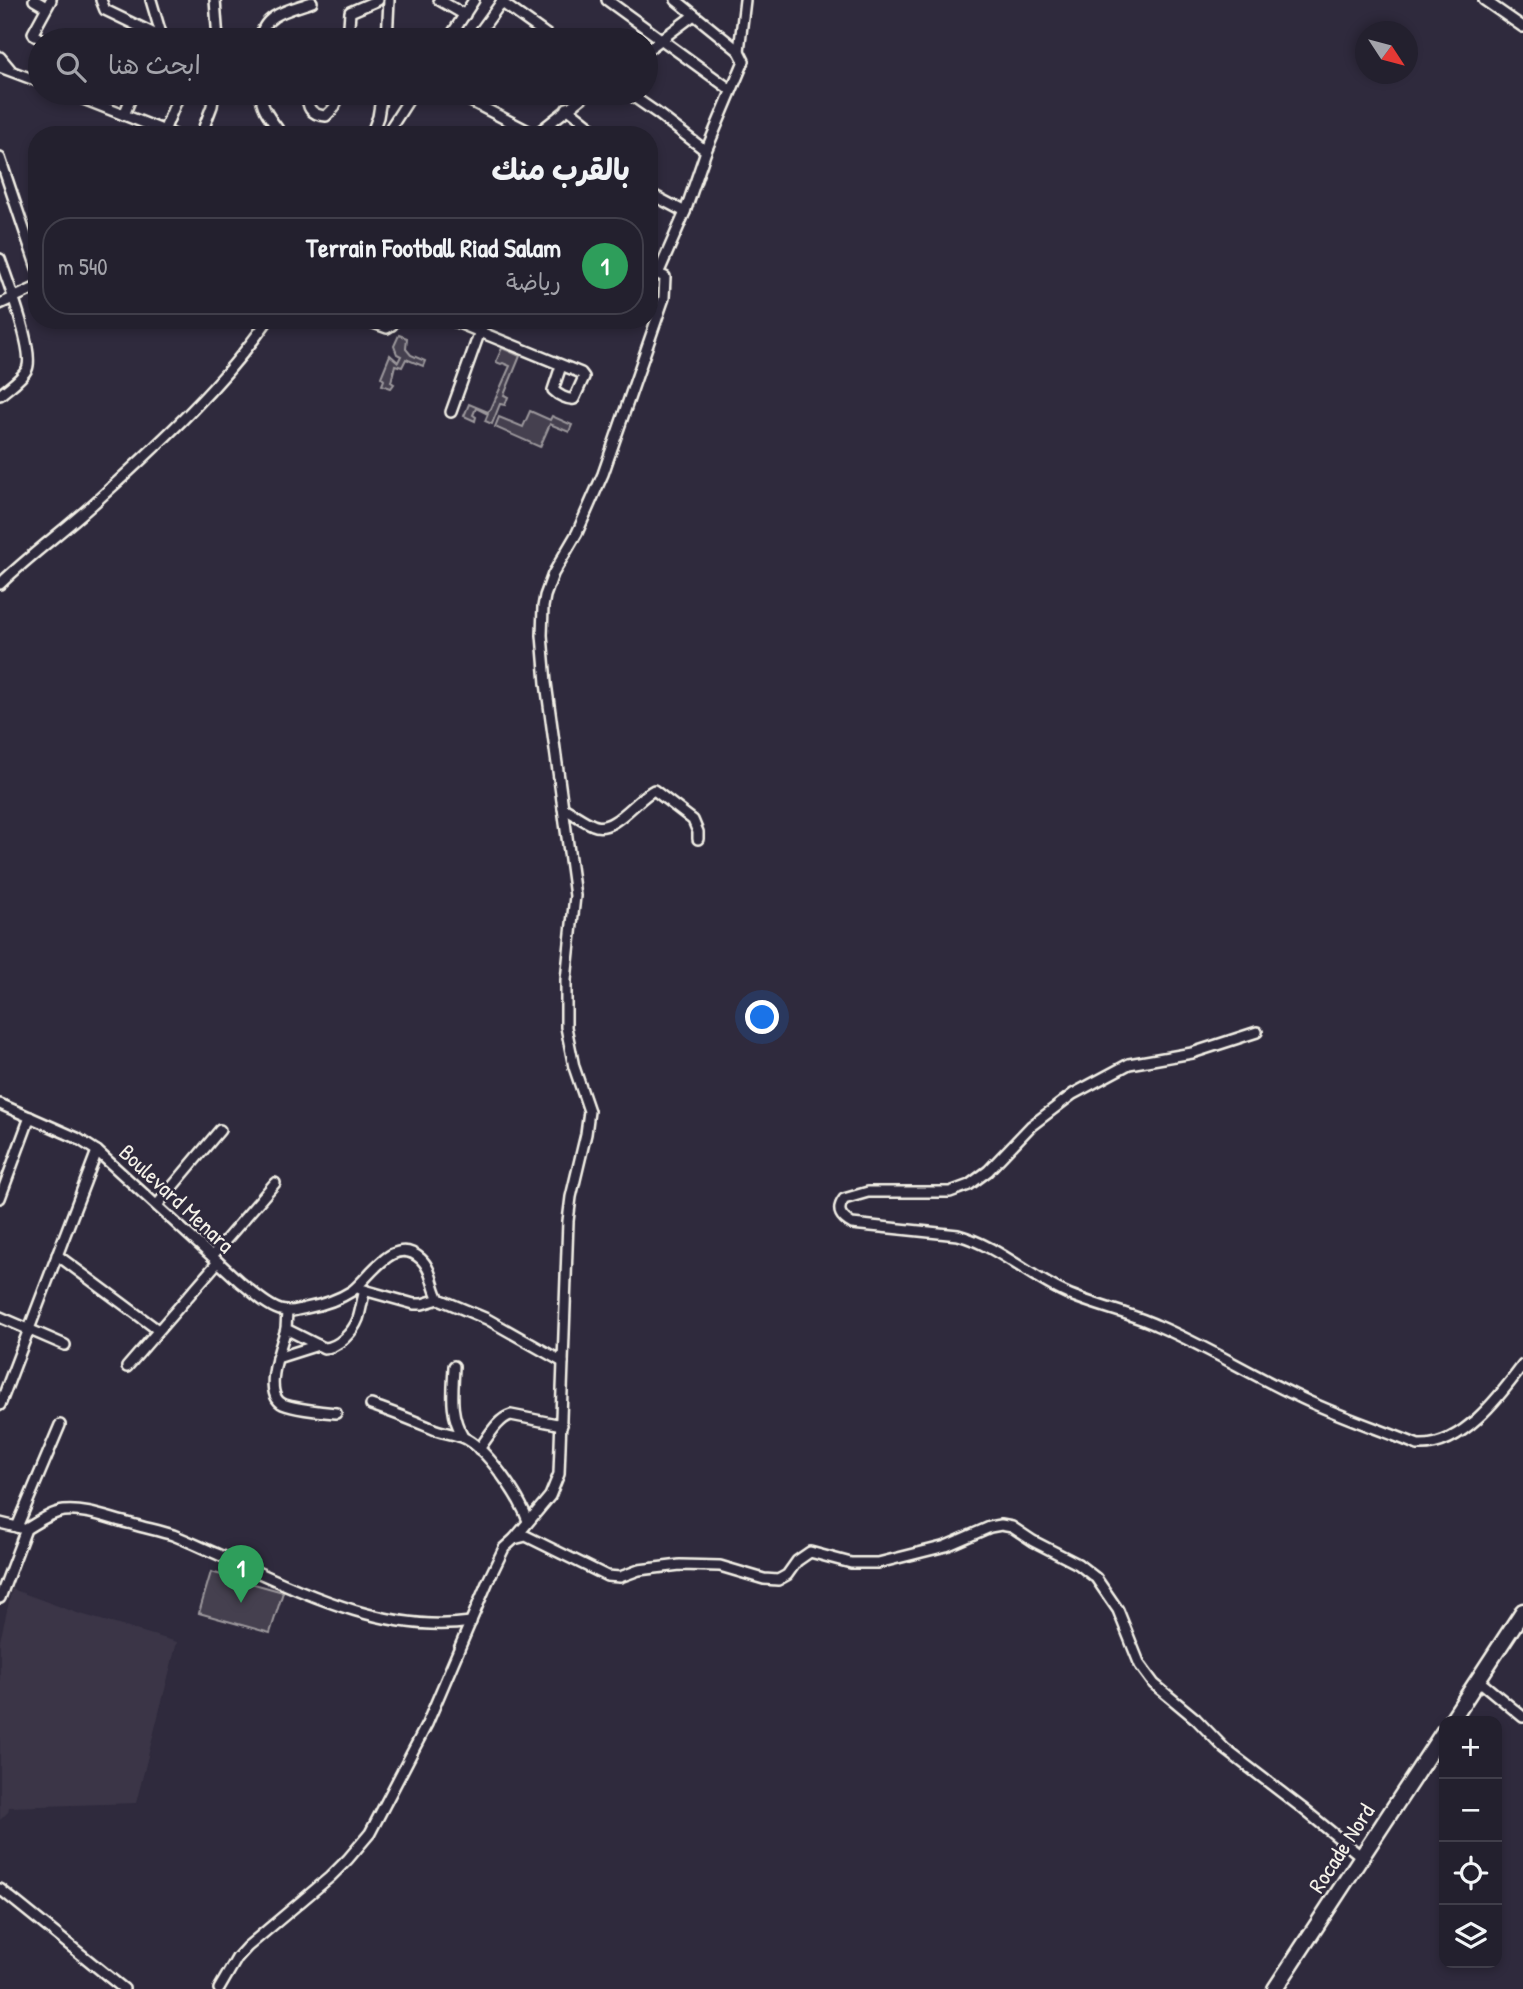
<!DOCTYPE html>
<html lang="ar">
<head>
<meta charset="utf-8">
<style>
  :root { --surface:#23202e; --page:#2b2836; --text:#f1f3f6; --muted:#a3a3aa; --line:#403e4a; --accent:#d93025 }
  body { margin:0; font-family:"Patrick Hand","Playpen Sans Arabic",sans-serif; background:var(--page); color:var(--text); direction:rtl }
  .controls { position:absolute; right:21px; bottom:21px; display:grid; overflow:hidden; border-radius:14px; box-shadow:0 4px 10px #0003 }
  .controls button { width:63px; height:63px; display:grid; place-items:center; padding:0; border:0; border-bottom:2px solid var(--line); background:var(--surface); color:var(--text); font:35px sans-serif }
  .compass { position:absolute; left:1355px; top:21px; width:63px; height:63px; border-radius:50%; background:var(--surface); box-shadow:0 4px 10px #0003; rotate:126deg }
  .you { position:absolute; left:763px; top:1018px; width:24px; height:24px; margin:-18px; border:5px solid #fff; border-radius:50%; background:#1a73e8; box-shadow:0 0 0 10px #1a73e833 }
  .badge { display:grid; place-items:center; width:46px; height:46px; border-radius:50%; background:var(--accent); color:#fff; font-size:23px; font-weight:700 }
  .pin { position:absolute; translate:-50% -58px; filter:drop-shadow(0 2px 4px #0008) }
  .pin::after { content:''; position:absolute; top:37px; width:24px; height:21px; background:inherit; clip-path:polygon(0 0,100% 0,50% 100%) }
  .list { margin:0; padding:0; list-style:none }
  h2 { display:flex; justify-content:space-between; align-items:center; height:91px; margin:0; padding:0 28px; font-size:30px }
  h2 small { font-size:23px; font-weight:400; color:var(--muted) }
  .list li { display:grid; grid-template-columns:46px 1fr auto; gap:21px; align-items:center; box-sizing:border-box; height:98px; margin:0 14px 14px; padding:0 14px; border:2px solid var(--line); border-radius:28px }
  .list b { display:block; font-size:26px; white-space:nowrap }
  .list p { margin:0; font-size:23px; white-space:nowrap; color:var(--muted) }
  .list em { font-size:23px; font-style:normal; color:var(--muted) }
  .icon { flex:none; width:38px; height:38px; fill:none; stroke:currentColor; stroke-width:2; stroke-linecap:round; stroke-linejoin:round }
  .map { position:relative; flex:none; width:1523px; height:1989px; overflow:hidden; direction:ltr }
  .search { position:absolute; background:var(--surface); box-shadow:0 4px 10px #0003; left:28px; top:28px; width:630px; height:77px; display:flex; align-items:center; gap:18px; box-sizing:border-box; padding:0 24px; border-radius:38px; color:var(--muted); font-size:26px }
  .panel { position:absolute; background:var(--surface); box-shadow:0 4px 10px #0003; left:28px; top:126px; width:630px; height:203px; border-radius:28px; direction:rtl }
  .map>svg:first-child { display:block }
</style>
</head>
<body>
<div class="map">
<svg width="1523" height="1989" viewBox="0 0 1523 1989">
  <rect width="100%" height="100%" fill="#2f2a3d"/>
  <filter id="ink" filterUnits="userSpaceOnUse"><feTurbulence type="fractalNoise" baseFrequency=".0143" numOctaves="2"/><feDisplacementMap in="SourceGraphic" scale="14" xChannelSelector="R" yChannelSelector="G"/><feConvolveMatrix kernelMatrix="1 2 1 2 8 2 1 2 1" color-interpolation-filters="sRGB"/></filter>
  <g filter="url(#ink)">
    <polygon fill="#3b3647" points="12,1589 77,1613 177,1642 136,1803 9,1807 8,1812 0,1820 0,1641"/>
    <g fill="#454050" stroke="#9c989c" stroke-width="2">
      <polygon points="399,335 407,338 406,349 411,355 425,361 423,366 406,359 402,367 395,365 391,382 394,384 391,388 382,385 384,380 381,377 390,355 398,362 401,356 397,354 394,346"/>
      <polygon points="502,348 520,356 504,395 508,397 505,405 500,404 492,424 485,421 488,414 476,408 473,415 476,417 475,421 464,416 469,404 488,412 491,409 510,366 503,363 501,364 496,362"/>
      <polygon points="530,411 550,420 552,416 572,425 569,432 550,424 540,447 495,427 499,417 523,427"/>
      <polygon points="211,1572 283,1592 270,1633 199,1613"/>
    </g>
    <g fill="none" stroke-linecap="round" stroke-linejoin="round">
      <defs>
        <g id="minor">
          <polyline points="34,0 46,7"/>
          <polyline points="101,0 105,10 161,37"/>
          <polyline points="151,0 162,37"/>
          <polyline points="215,0 218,40"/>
          <polyline points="439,0 465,15"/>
          <polyline points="607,0 731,90"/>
          <polyline points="1484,0 1523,27"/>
          <polyline points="501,2 554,40"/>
          <polyline points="44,40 35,36 33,33 51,0"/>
          <path d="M260,40C263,13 290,10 312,2"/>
          <polyline points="317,40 349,31"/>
          <polyline points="348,40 350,12 378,0"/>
          <polyline points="387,40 389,0"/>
          <polyline points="448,40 474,0"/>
          <polyline points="474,40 503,0"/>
          <polyline points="646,51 694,15"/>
          <polyline points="739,51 745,0"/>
          <polyline points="0,57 10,69"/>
          <polyline points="0,67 40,82"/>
          <polyline points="68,93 175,135"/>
          <path d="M261,93C260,108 274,123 282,135"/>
          <path d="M307,93C307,107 310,115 326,116L334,108L340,93"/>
          <polyline points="455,93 536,135"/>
          <polyline points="628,93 657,113 706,151"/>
          <polyline points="567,108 601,135"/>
          <polyline points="124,115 133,93"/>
          <polyline points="164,131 176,102 175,93"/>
          <polyline points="201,135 212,106 214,93"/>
          <polyline points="371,135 378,117 382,93"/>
          <polyline points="386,135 413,93"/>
          <polyline points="506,135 512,123"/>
          <polyline points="535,135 588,93"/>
          <polyline points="0,158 37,268"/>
          <polyline points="649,193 685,212"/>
          <path d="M0,259C7,279 35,352 27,369C22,379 9,387 0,395"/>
          <polyline points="0,304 37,287"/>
          <polyline points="365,320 387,328 392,325 394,320"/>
          <path d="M451,320L581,373L584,377L574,399C567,400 558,395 553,390L561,366"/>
          <polyline points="451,412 484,320"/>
          <path d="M0,584C32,553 69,527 102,496C161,442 222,386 268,320"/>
          <path d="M563,808C573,813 583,821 593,825C613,834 636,799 654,790L693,820L698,832V839"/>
          <path d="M1257,1032L1192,1053L1129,1064L1073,1094L1031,1126L988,1171L969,1185L950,1192H868L844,1199C835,1211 842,1218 852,1224L958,1235C998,1246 1028,1276 1066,1293C1095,1306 1127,1312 1156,1325C1204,1345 1248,1373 1295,1395C1335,1415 1377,1428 1418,1445C1461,1448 1500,1396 1523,1365"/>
          <path d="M0,1104L77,1138L97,1151L240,1282C252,1291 265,1305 280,1310C289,1313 297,1310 306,1308C322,1305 338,1300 352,1291C371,1276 394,1234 421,1259C432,1269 432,1287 439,1299L487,1319L563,1362L568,1221L571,1197L586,1134L589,1111L574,1067L566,1027V980L575,896L546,683L542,635L543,607L545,596L553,574L577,533L603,474L664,298L665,277L658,274L685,212L706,151L744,61L739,51L676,0"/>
          <polyline points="0,1198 30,1117"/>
          <polyline points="157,1205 220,1130"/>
          <polyline points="57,1255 158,1330"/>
          <polyline points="212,1256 275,1183"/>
          <polyline points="360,1289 414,1304 422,1304 439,1299"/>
          <path d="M287,1311L286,1329L324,1348C338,1348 353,1332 358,1319C361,1310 362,1300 365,1290"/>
          <polyline points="0,1317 65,1345"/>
          <path d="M286,1329C281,1346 263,1390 281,1403C288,1408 325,1412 336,1413"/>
          <polyline points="277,1358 318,1345"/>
          <path d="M454,1366C453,1393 449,1413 463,1437"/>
          <polyline points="127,1367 218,1262"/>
          <polyline points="0,1405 97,1151"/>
          <path d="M371,1405C393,1412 414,1421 436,1430C445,1433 454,1434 462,1437C486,1446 520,1498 528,1521"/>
          <path d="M479,1449C488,1438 497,1419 511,1415L562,1425"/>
          <polyline points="0,1523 21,1528"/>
          <polyline points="17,1527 60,1425"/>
          <polyline points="515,1538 550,1496 559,1474 563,1362"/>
          <path d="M0,1598L26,1529C38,1522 50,1513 64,1511C87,1509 110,1519 132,1524C146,1528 160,1531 173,1535C188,1541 203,1548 217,1554C296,1589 383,1635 471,1622"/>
          <polyline points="1478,1680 1523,1717"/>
          <polyline points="0,1889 124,1989"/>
          <polyline points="219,1989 237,1958 247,1947 330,1877 348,1859 370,1833 427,1724 488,1581 504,1548 514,1539 526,1536 607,1576 620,1577 639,1570 680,1565 720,1566 764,1579 778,1580 787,1575 797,1561 810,1552 851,1563 878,1563 946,1546 990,1527 1001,1525 1012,1527 1033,1541 1078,1564 1096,1578 1118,1610 1140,1665 1154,1684 1196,1719 1225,1749 1302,1808 1362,1857"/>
        </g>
        <g id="trunk">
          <polyline points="1451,1721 1523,1611"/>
          <polyline points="1275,1989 1444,1731"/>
        </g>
      </defs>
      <use href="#minor" stroke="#f4f1e8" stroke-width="14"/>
      <use href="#trunk" stroke="#f4f1e8" stroke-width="19"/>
      <use href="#minor" stroke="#2f2a3d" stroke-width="9"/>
      <use href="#trunk" stroke="#2f2a3d" stroke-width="14"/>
    </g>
  </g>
  <g text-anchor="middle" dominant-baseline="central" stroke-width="5" stroke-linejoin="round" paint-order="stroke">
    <g font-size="23" fill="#f4f1e8" stroke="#2f2a3d">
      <text transform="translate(177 1198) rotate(43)">Boulevard Menara</text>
      <text transform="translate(1341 1848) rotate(-57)">Rocade Nord</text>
    </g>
  </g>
</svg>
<div class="controls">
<button>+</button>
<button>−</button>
<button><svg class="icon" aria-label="locate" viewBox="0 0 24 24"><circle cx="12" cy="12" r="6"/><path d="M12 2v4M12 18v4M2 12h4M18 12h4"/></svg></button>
<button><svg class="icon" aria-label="layers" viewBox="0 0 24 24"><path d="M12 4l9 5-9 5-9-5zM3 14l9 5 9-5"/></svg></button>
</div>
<svg class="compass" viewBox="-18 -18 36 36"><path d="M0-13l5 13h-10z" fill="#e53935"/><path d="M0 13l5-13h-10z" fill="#a3a3aa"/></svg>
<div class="you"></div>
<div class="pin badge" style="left:241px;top:1603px;background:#2e9e5b">1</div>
<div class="search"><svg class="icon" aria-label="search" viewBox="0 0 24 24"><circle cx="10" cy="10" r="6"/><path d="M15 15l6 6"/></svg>ابحث هنا</div>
<section class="panel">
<h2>بالقرب منك<small></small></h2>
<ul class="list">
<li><span class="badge" style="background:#2e9e5b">1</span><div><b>Terrain Football Riad Salam</b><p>رياضة</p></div><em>540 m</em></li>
</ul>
</section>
</div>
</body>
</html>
